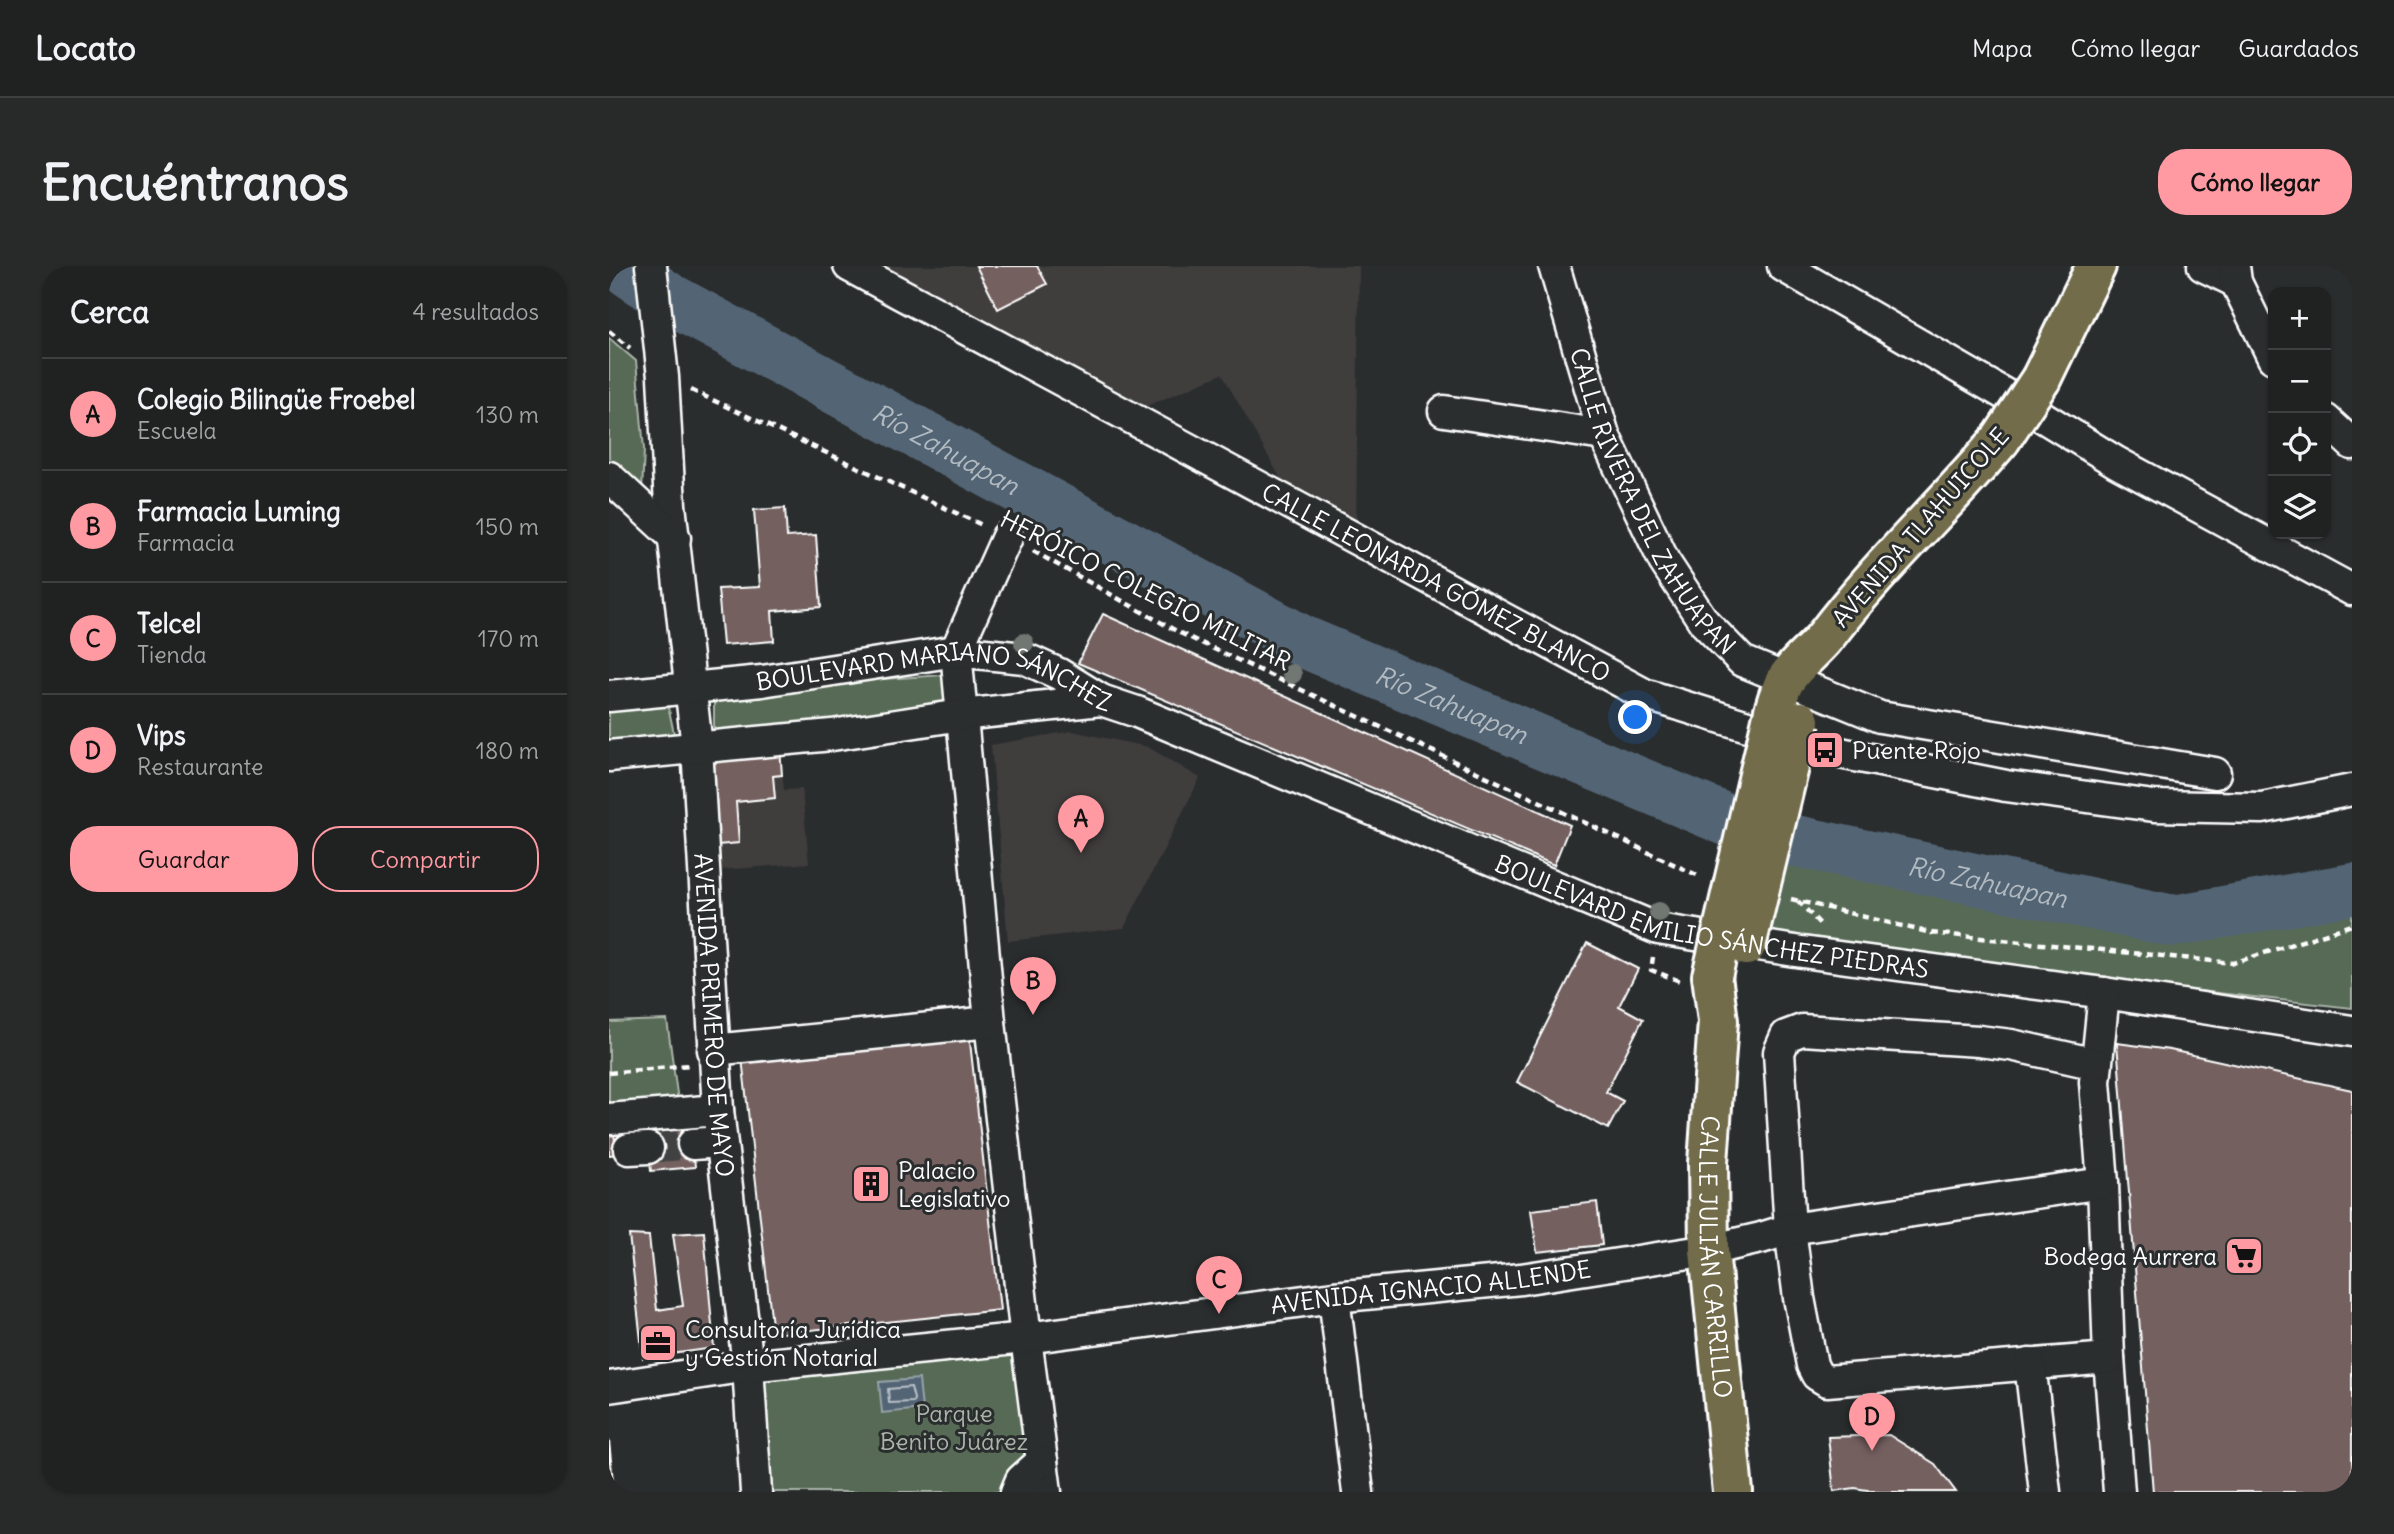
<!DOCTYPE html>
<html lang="es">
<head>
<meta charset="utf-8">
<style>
  :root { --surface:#202222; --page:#282a2a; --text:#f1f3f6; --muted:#a2a4a5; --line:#3d3f40; --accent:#ff9aa2 }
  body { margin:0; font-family:Delius,sans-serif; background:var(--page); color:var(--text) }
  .controls { position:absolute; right:21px; top:21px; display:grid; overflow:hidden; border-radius:14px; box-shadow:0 2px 5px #0004 }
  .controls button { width:63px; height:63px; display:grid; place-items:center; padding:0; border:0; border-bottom:2px solid var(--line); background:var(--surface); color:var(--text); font:35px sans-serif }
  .you { position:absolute; left:1027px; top:452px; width:24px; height:24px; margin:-18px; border:5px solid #fff; border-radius:50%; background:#1a73e8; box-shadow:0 0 0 10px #1a73e833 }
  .badge { display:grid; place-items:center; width:46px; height:46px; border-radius:50%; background:var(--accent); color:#111; font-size:23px; font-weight:700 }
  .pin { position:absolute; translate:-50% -58px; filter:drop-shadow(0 2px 4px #0008) }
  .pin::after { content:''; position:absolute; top:37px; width:24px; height:21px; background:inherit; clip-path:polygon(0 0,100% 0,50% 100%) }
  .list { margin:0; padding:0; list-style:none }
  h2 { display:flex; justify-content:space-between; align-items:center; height:91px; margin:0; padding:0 28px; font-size:30px }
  h2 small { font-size:23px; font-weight:400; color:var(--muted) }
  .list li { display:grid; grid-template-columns:46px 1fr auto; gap:21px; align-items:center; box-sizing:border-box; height:112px; padding:0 28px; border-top:2px solid var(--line) }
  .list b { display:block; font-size:26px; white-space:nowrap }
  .list p { margin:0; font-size:23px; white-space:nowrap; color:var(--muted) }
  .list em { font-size:23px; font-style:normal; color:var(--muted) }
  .actions { display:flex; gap:14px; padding:21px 28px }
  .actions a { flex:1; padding:16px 0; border:2px solid var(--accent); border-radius:28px; text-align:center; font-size:24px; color:var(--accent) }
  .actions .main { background:var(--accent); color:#111 }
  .icon { flex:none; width:38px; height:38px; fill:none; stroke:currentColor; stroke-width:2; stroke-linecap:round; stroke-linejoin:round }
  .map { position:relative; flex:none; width:1743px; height:1226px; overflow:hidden; border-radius:28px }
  header { display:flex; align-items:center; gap:42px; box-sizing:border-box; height:98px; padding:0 35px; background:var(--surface); border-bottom:2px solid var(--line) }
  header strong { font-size:33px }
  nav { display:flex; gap:38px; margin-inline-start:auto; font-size:24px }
  .intro { display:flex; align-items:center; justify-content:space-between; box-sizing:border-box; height:168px; padding:0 42px }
  h1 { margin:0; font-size:49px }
  .button { padding:18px 32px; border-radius:28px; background:var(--accent); color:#111; font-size:24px; font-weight:700 }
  main { display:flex; gap:42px; padding:0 42px }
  aside { flex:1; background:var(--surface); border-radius:28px; box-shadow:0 2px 5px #0004 }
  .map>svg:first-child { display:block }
</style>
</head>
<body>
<header>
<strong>Locato</strong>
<nav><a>Mapa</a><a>Cómo llegar</a><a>Guardados</a></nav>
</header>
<div class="intro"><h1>Encuéntranos</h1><a class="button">Cómo llegar</a></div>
<main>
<aside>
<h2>Cerca<small>4 resultados</small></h2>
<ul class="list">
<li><span class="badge">A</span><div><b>Colegio Bilingüe Froebel</b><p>Escuela</p></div><em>130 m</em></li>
<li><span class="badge">B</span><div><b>Farmacia Luming</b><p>Farmacia</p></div><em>150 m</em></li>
<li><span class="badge">C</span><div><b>Telcel</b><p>Tienda</p></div><em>170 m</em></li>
<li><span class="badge">D</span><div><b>Vips</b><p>Restaurante</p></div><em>180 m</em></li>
</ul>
<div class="actions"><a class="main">Guardar</a><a>Compartir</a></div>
</aside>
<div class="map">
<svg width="1743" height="1226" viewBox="0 0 1743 1226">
  <rect width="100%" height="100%" fill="#2a2d2e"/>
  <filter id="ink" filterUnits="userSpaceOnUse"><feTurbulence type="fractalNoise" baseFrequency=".0143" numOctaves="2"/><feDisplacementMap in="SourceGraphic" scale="14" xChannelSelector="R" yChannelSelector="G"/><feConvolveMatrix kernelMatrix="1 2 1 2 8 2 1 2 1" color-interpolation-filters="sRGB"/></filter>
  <g filter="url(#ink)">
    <g fill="#403c3d">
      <polygon points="263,0 750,0 747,267 683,233 613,108 524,146"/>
      <polygon points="463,465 539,481 591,512 515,662 399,675 382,479"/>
      <polygon points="171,482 175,524 193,523 200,597 111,604 101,488"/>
    </g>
    <g fill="#576a55" stroke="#abb4aa" stroke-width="2">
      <polygon points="0,72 27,95 35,183 33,226 0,195"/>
      <polygon points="335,409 336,445 105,466 105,424"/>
      <polygon points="57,430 66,472 0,478 0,437"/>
      <polygon points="1165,589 1427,648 1611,660 1743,639 1743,742 1155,676"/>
      <polygon points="58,754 69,835 0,843 0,756"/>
      <polygon points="405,1089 420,1226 162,1226 151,1115"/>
    </g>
    <polygon fill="#536575" stroke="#98a3ac" stroke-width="2" points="310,1113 313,1143 273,1147 270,1116"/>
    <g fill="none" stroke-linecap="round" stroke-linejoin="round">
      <polygon stroke="#bac1c8" stroke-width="2" points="302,1121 305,1133 304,1136 280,1137 279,1123"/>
      <path stroke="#536575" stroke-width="52" id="s1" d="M12,0L59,32L695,376L1149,567L1564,655L1743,623"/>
    </g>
    <g fill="#746060" stroke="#fff" stroke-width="2">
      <polygon points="367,0 428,0 438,18 389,43"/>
      <polygon points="176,242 178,271 207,269 212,341 163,345 165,375 114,379 109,323 151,321 145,244"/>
      <polygon points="494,348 961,559 945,599 469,397"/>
      <polygon points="171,482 173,509 164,510 166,532 127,536 130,577 109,579 101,488"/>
      <polygon points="978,677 1029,703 1010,740 1034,753 997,826 1014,835 999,863 908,816"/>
      <polygon points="360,767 391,1044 164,1068 133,792"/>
      <polygon points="1508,777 1561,784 1743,824 1743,1226 1544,1226"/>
      <polygon points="82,858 86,901 42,905 37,863"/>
      <polygon points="0,861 4,861 8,888 0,889"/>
      <polygon points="988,936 993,979 928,986 922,944"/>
      <polygon points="95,966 105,1082 34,1092 20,969 40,970 48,1044 74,1040 64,968"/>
      <polygon points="1280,1169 1326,1198 1347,1226 1270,1226 1246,1222 1225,1225 1219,1171"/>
      <polygon points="0,1174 5,1226 0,1226"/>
    </g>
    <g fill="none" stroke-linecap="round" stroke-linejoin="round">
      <polyline stroke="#3f4243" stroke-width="30" stroke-dasharray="30 15" stroke-linecap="butt" points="39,882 84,878"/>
      <defs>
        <g id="minor">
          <path id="s2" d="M42,0L54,111L61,239L88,481L109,844L139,1100L147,1226"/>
          <path id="s3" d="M240,0L1035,428L1216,484L1397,520L1545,540L1653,542L1743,524"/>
          <path id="s4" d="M945,0L995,169L1055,295L1095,356L1133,395L1271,451L1606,507"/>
          <polyline points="1174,0 1416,140 1507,196 1743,324"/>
          <polyline points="1594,0 1627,16"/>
          <polyline points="1625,0 1627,16 1664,92"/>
          <polyline points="835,145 995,169"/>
          <polyline points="1717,154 1743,178"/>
          <polyline points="0,211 66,272"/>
          <polyline points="398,271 347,385 381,756 417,1072 437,1226"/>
          <path id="s5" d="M0,430L153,415L347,385L415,392L450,408L492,434L528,446L1049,663L1186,685L1495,727L1743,765"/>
          <polyline points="0,490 223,469 352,449 492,434"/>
          <polyline points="1495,727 1486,816 1494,917 1500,1092 1510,1226"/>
          <polyline points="104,784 381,756"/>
          <polyline points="1487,798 1402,779 1370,775 1193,764 1177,770 1170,786 1181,963 1190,1032 1203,1099 1208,1109 1218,1115 1500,1092"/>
          <polyline points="0,853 109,844"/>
          <polyline points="84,878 112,876"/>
          <polyline points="20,883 39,882"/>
          <polyline points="725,1031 749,1226"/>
          <polyline points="1421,1098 1436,1226"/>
          <path id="s6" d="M0,1121L139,1100L417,1072L725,1031L912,1013L1100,984L1152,972L1181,963L1494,917"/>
          <polyline points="407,1226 412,1214 433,1195"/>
        </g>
        <g id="major">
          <polyline points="1432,113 1487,0"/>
          <path d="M1165,445C1168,435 1171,424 1176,415C1186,398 1204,386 1216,371C1269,301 1335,241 1392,173"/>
          <path id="s7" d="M1103,710L1109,755L1099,897L1100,984L1124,1226"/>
        </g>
      </defs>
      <use href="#minor" stroke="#fff" stroke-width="35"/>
      <use href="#major" stroke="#fff" stroke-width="44"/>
      <g stroke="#fff" stroke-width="4.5" stroke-dasharray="7 5" stroke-linecap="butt">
        <polyline points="0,65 21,82"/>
        <polyline points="82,124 373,259"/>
        <polyline points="424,285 571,367 1092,611"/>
        <polyline points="1182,633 1322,667 1624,697 1743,659"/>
        <polyline points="1189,635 1212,659"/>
        <polyline points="1044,691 1042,704 1071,715"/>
        <polyline points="0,807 80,799"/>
      </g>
      <use href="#minor" stroke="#2a2d2e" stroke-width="30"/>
      <use href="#major" stroke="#726c4b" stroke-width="38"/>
      <defs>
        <g id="major-bridge">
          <polyline points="1392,173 1432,113"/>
          <polyline points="1137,680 1191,455"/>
          <polyline points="1103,710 1165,445"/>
        </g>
      </defs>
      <use href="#major-bridge" stroke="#fff" stroke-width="44" stroke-linecap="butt"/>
      <use href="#major-bridge" stroke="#726c4b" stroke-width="38"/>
    </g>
    <g fill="#717772">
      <circle cx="415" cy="377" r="10"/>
      <circle cx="683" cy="408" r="10"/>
      <circle cx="1050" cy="646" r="10"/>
    </g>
  </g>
  <defs>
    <symbol id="bus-square" viewBox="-11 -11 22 22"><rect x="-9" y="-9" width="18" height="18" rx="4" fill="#ff9aa2" stroke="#2a2d2e"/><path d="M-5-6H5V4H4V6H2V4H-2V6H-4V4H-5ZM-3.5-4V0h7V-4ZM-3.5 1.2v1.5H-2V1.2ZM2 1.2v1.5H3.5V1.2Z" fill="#111"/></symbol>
    <symbol id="building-square" viewBox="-11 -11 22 22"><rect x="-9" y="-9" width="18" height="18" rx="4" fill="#ff9aa2" stroke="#2a2d2e"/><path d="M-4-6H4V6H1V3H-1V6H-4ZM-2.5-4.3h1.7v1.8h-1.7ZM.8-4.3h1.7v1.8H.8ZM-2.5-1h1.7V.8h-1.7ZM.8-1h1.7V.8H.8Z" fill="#111"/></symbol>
    <symbol id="supermarket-square" viewBox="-11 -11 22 22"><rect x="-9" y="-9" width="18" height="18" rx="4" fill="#ff9aa2" stroke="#2a2d2e"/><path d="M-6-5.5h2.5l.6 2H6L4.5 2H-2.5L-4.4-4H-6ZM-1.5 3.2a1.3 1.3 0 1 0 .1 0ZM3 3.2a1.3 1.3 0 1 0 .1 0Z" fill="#111"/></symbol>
    <symbol id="office-square" viewBox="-11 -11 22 22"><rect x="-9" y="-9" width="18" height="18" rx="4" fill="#ff9aa2" stroke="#2a2d2e"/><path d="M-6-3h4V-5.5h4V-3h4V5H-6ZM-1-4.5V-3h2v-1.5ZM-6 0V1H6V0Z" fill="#111"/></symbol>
  </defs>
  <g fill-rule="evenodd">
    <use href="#bus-square" x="1194" y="462" width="44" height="44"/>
    <use href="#building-square" x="240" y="896" width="44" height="44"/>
    <use href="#supermarket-square" x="1613" y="968" width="44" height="44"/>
    <use href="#office-square" x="27" y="1055" width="44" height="44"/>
  </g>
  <g text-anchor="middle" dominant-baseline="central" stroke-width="6" stroke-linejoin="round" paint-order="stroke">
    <g font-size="24" fill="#fff" stroke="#2a2d2e">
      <text stroke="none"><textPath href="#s4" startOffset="257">CALLE RIVERA DEL ZAHUAPAN</textPath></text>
      <text transform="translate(1311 261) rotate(-49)">AVENIDA TLAHUICOLE</text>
      <text stroke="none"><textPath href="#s3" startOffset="667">CALLE LEONARDA GÓMEZ BLANCO</textPath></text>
      <text transform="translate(537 324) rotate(27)">HERÓICO COLEGIO MILITAR</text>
      <text stroke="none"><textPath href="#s5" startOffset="332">BOULEVARD MARIANO SÁNCHEZ</textPath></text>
      <text stroke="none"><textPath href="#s5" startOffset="1158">BOULEVARD EMILIO SÁNCHEZ PIEDRAS</textPath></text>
      <text stroke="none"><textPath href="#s2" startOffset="752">AVENIDA PRIMERO DE MAYO</textPath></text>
      <text stroke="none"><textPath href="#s7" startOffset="282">CALLE JULIÁN CARRILLO</textPath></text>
      <text stroke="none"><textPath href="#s6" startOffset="828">AVENIDA IGNACIO ALLENDE</textPath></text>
    </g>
    <g font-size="24" fill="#fff" stroke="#2a2d2e" text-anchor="start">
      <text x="1243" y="484">Puente Rojo</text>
      <text x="289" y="904">Palacio<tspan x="289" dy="28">Legislativo</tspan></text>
      <text x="1608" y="990" text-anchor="end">Bodega Aurrera</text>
      <text x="76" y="1063">Consultoría Jurídica<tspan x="76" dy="28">y Gestión Notarial</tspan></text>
    </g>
    <g font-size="24" fill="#abb4aa" stroke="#2a2d2e">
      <text x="345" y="1147">Parque<tspan x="345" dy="28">Benito Juárez</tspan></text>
    </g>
    <g font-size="26" font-style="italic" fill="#b2bac1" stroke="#2a2d2e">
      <text stroke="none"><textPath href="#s1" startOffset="373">Río Zahuapan</textPath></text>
      <text stroke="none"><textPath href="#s1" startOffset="940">Río Zahuapan</textPath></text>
      <text stroke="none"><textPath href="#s1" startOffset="1507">Río Zahuapan</textPath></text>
    </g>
  </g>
</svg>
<div class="controls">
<button>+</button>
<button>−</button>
<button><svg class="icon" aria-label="locate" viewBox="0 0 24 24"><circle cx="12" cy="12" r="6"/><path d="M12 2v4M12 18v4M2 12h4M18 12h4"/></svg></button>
<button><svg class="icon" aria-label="layers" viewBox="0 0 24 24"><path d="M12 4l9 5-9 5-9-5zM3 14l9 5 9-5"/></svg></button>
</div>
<div class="you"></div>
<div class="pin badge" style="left:472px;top:587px">A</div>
<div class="pin badge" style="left:424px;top:749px">B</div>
<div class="pin badge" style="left:610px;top:1048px">C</div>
<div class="pin badge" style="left:1263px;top:1185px">D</div>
</div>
</main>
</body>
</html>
